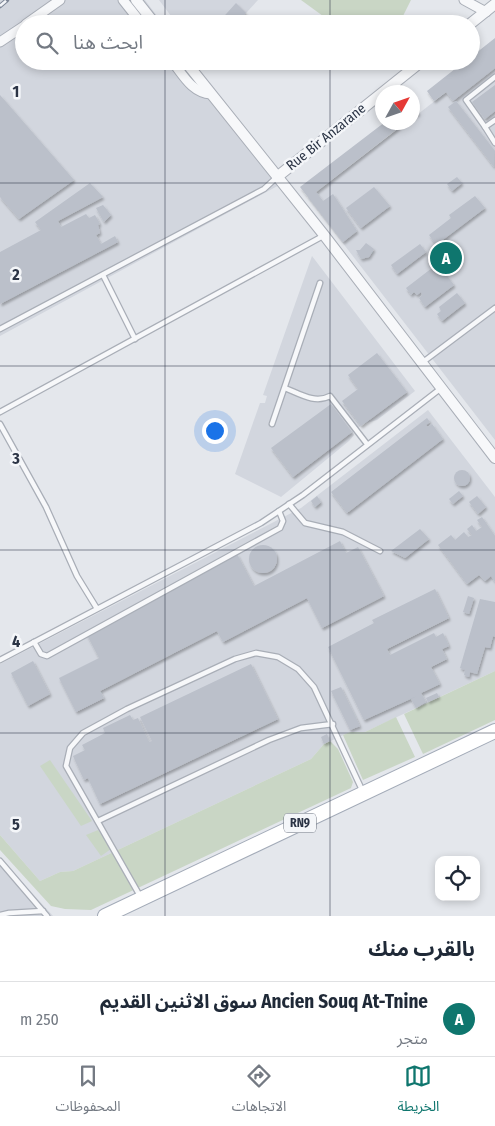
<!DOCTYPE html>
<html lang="ar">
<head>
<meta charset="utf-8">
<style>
  :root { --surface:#fff; --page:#f6f6f7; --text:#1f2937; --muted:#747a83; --line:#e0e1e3; --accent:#0f766e }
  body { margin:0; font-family:"Fira Sans Condensed","Noto Sans Arabic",sans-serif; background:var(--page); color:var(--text); direction:rtl }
  .controls { position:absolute; right:15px; bottom:15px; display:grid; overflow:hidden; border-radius:10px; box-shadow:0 2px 8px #0003 }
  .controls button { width:45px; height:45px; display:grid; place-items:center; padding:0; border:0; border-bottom:1px solid var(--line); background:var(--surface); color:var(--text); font:25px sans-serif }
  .compass { position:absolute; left:375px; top:85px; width:45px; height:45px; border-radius:50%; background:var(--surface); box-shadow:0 2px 8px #0003; rotate:50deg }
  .you { position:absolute; left:214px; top:430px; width:18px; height:18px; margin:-12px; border:4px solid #fff; border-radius:50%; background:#1a73e8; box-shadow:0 0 0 8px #1a73e833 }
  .badge { display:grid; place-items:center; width:32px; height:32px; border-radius:50%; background:var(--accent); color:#fff; font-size:16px; font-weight:700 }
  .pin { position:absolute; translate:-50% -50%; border:2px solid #fff; box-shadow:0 1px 5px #0006 }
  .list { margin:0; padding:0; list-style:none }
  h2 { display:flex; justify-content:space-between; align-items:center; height:65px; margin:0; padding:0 20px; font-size:21px }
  h2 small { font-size:16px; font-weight:400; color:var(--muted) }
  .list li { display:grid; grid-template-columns:32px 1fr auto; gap:15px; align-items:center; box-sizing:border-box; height:75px; padding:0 20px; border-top:1px solid var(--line) }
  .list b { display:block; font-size:19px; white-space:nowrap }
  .list p { margin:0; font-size:16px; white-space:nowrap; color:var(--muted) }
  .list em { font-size:16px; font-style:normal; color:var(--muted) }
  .icon { flex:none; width:28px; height:28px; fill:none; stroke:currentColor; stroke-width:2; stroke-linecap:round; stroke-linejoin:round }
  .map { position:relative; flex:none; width:495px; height:916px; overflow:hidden; direction:ltr }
  .search { position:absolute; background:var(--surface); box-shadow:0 2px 8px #0003; left:15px; right:15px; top:15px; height:55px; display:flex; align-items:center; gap:12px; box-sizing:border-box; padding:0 18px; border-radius:28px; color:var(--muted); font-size:19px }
  .sheet { height:140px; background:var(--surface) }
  nav { display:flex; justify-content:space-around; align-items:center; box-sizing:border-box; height:70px; border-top:1px solid var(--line); background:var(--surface); font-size:14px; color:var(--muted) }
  nav a { display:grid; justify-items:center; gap:2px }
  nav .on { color:var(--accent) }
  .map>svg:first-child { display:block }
</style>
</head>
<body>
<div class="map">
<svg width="495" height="916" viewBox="0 0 495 916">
  <defs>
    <filter id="shadow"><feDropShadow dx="1.5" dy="2.5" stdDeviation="1" flood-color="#0004"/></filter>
  </defs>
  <rect width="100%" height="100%" fill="#e4e7ec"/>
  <g fill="#d2d6de">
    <polygon points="0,0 145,0 163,24 24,24 24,61 191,61 283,183 0,336"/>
    <polygon points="159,0 258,0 236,24 177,24"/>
    <polygon points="495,54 495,440 308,198 406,123 412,122 413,118"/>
    <polygon points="312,256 415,391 377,420 363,424 353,432 354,435 349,441 281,497 235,474 260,403 265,403 267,396 263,395"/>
    <polygon points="428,410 495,497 495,671 365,732 350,732 324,744 311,759 73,871 60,872 40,881 0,835 0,664 301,508"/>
    <polygon points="0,858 53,916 0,916"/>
  </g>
  <g fill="#c9d6c5">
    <polygon points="301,0 411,0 399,24 334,24"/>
    <polygon points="495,671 495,720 423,754 404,714"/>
    <polygon points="396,717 415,757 363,780 343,735 350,732 365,732"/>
    <polygon points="330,741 338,749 353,782 351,788 91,910 65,909 51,906 0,850 0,835 40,881 60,872 73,871 311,759 324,744"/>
    <polygon points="50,760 92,821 81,826 40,766"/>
    <polygon points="98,830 111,849 101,856 86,835"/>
  </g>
  <g fill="#bbc0ca" filter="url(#shadow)">
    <polygon points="236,3 246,13 236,24 217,24"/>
    <polygon points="495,38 495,68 453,101 446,92 434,101 427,91 465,61 471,61 471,57"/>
    <polygon points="495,85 495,111 485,119 472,102"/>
    <polygon points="0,95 74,180 19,219 0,197"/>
    <polygon points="456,101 495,151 494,167 448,107"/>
    <polygon points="412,105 419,113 412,118"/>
    <polygon points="385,122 406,122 316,192 323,201 333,194 357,231 343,242 300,187"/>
    <polygon points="457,177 462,183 452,191 447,184"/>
    <polygon points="90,183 103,197 58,221 61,227 86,214 89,218 95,215 100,224 98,225 100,233 96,235 101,244 115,236 118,242 0,304 0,252 41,230 35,222"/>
    <polygon points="374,187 390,206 361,228 346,208"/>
    <polygon points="475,196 485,208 436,245 429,235 451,218 449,215"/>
    <polygon points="103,205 111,215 104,222 96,208"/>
    <polygon points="366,243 374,249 369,257 361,259 356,250 360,250"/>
    <polygon points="420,244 426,252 397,274 391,265"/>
    <polygon points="434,259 454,285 425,307 419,298 422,295 421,292 417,295 414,292 411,295 406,288 432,268 429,263"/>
    <polygon points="457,293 465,303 442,321 437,314 441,311 439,307"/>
    <polygon points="377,353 407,392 361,426 342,401 358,389 348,375"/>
    <polygon points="331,404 352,432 293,477 271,448"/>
    <polygon points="427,418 430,422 426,425 428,427 432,424 443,439 347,513 331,492"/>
    <circle cx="462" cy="478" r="8"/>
    <polygon points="459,491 463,496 453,504 449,499"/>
    <polygon points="317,496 321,502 315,507 311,501"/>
    <polygon points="477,496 486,507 478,514 469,502"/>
    <polygon points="482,517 495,536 495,582 491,576 485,581 479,575 467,584 438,545 451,535 455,540 464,532 468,537 472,535 467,529 472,525 476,531 482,527 477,520"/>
    <polygon points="420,529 429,539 405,558 391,551"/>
    <polygon points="340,541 346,553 358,547 384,596 322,628 307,598 223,642 217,631 100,691 104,698 76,712 59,678 99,658 86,633 237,554 254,586"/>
    <circle cx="263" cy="559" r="14"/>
    <polygon points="435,589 449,618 387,649 390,655 434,633 436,637 443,633 449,646 442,649 447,659 431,667 440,684 421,693 426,702 416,708 411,699 417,696 364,720 328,647 374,623 372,620"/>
    <polygon points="468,596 474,598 469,614 463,612"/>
    <polygon points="480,599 495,602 495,637 493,636 490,648 485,647 477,674 470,672 469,677 464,675 465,670 460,668"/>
    <polygon points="33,661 50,694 28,706 11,673"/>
    <polygon points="251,664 278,719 100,804 88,778 84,780 73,756 85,750 82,745 105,733 103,728 130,715 133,720 138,718 149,742 152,741 140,717"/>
    <polygon points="341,687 360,726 350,730 331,691"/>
    <polygon points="437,693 439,697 428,702 426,698"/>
    <polygon points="327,734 330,741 324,744 321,737"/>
  </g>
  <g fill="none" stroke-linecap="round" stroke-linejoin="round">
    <defs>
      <g id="service">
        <polyline points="495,77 466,100 485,127 495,120"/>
        <polyline points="485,127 495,143"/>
        <polyline points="103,275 135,339"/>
        <polyline points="0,329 264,189 277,177"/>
        <polyline points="423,362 495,308"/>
        <path d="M285,388C300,394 315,404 330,396L367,444"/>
        <polyline points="0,412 323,236"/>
        <polyline points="0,424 46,507 77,576 96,607"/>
        <polyline points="272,424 320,283"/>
        <polyline points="289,504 305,523 343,532 380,551"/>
        <polyline points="34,642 41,654 47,656 280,528 283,521 279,511"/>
        <polyline points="0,660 261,523 303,495 440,389"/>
        <polyline points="98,821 269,740 301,728 333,724"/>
        <polyline points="0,861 47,916"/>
        <polyline points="140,896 66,766 70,748 83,733 127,709 235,659 256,653 278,657 298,669 314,687 363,792"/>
        <polyline points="0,915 9,913 43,911"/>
      </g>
      <g id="minor">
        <polyline points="123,0 142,24"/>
        <polyline points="464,0 486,12"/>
        <polyline points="26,24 60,0"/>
        <polyline points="0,42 24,26"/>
        <path d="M172,61C183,75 192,93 211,94"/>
      </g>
      <g id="tertiary">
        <polyline points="136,0 155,24"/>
        <polyline points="470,24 495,4"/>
        <polyline points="185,61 324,235 495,458"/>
        <polyline points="277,177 422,61"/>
      </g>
      <polyline id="primary" points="105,916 495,731"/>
    </defs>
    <use href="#service" stroke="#a9aeb7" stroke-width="7"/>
    <use href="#minor" stroke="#a9aeb7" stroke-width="11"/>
    <use href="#tertiary" stroke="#a9aeb7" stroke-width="12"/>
    <use href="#primary" stroke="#a3abb8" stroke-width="16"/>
    <use href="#service" stroke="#f7f8fa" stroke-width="4.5"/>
    <use href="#minor" stroke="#f7f8fa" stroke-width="9"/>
    <use href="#tertiary" stroke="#f7f8fa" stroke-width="10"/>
    <use href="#primary" stroke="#fff" stroke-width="14"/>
    <defs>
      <polyline id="rail" points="0,6 7,0"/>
    </defs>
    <use href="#rail" stroke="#7d8696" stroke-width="4.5"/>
    <use href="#rail" stroke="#f4f6f9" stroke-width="2.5" stroke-dasharray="8" stroke-linecap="butt"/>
  </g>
  <path fill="none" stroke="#2b3445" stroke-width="1" stroke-opacity="0.55" d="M165,0V24M330,0V24M165,61V916M330,61V916M0,183H495M0,366H495M0,550H495M0,733H495"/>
  <g text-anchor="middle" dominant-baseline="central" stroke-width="5" stroke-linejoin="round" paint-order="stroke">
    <rect fill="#f4f6f9" stroke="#676e7b" stroke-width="1" x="284" y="813.5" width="32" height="19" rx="4"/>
    <g font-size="12" font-weight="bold" fill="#2b3445">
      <text x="300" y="823">RN9</text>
    </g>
    <g font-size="14" fill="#2b3445" stroke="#f4f6f9">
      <text transform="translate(326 137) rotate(-39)">Rue Bir Anzarane</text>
    </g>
  </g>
  <g font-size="16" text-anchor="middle" font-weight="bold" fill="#2b3445" stroke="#f4f6f9" stroke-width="5" stroke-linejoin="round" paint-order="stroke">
    <text x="16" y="97">1</text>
    <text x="16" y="280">2</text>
    <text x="16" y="464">3</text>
    <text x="16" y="647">4</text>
    <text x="16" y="830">5</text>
  </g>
</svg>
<div class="controls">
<button><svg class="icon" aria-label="locate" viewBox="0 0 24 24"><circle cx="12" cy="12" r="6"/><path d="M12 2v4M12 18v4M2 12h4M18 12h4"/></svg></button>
</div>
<svg class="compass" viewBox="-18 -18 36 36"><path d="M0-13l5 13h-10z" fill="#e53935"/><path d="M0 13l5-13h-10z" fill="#747a83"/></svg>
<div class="you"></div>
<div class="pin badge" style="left:446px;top:258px">A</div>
<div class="search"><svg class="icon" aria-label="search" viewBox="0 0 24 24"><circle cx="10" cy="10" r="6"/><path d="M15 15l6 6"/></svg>ابحث هنا</div>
</div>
<section class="sheet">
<h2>بالقرب منك<small></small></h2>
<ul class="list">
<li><span class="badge">A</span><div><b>Ancien Souq At-Tnine سوق الاثنين القديم</b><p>متجر</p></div><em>250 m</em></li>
</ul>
</section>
<nav>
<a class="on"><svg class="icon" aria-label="map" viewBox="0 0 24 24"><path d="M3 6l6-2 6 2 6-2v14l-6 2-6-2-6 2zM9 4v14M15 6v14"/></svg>الخريطة</a>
<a><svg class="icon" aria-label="directions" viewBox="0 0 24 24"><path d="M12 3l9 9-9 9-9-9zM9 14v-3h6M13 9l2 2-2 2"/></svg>الاتجاهات</a>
<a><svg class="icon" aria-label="saved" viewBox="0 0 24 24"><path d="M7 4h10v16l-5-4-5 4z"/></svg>المحفوظات</a>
</nav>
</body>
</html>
